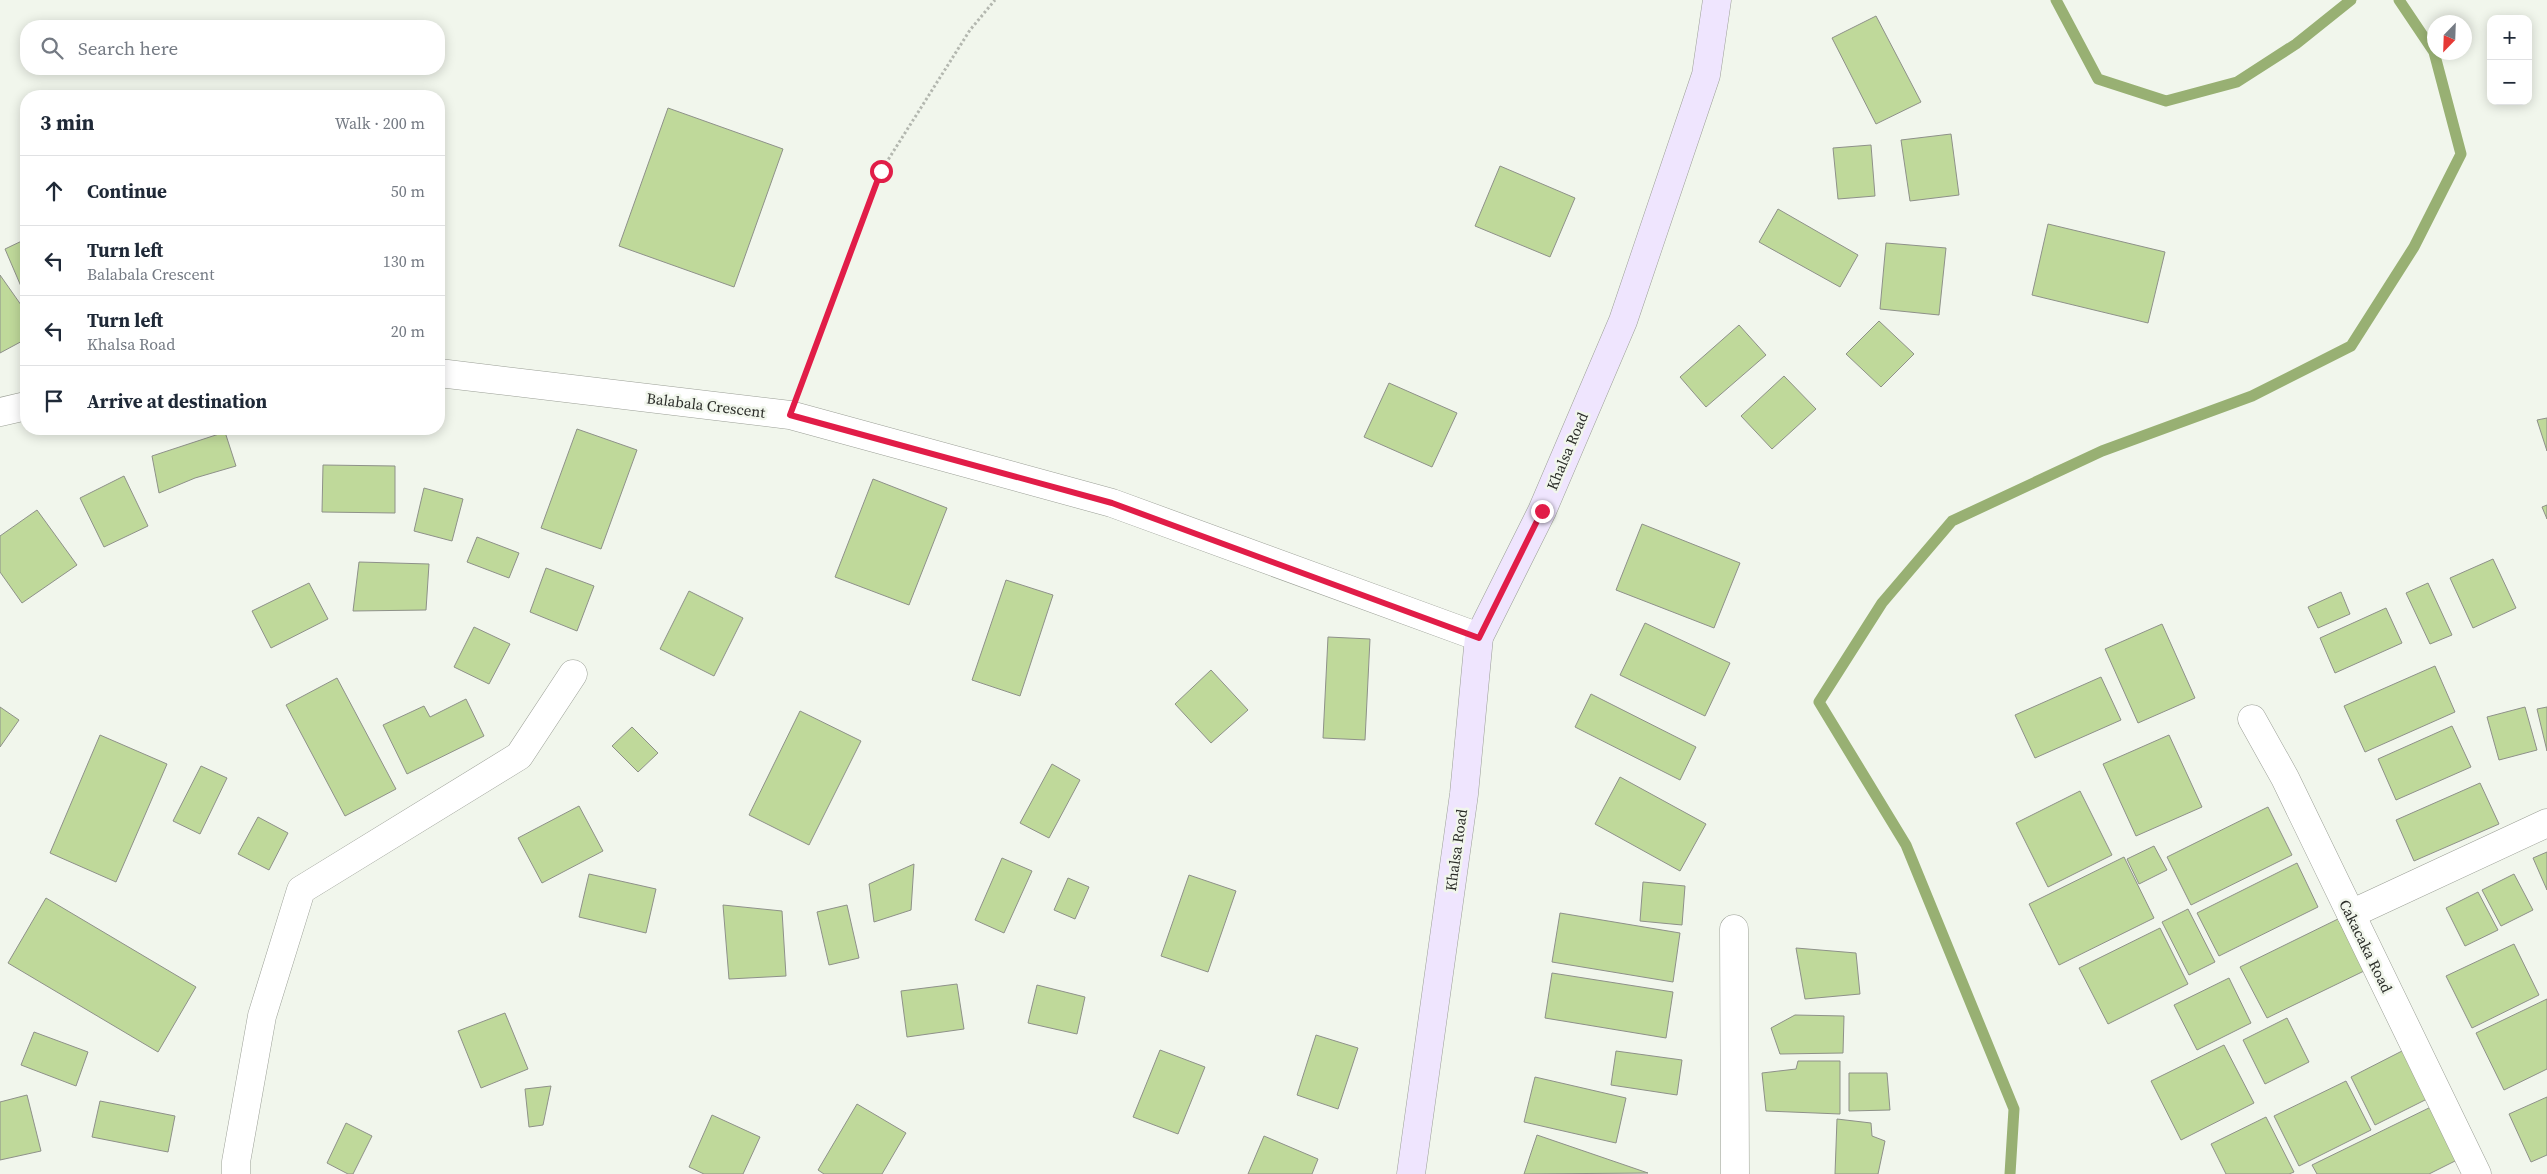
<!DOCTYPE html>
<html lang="en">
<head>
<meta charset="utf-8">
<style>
  :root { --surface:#fff; --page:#f6f6f7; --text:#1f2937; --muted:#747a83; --line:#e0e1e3 }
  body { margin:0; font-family:"Source Serif 4",serif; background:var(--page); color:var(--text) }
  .controls { position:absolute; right:15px; top:15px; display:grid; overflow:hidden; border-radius:10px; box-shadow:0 2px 12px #0003 }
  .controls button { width:45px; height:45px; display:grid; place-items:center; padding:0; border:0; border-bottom:1px solid var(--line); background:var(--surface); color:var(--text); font:25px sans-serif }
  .compass { position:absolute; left:2427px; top:15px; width:45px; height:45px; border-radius:50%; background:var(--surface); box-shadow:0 2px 12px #0003; rotate:203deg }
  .stop { position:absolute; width:15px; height:15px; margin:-11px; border:4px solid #e11d48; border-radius:50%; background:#fff }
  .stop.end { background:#e11d48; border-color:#fff; box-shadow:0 1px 5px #0008 }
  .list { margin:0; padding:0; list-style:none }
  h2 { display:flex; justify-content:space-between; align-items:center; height:65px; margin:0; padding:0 20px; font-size:21px }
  h2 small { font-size:16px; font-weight:400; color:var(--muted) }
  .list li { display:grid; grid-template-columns:32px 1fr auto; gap:15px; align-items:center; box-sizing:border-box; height:70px; padding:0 20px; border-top:1px solid var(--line) }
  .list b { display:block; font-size:19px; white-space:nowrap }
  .list p { margin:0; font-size:16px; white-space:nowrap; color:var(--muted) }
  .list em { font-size:16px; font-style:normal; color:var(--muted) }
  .icon { flex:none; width:28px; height:28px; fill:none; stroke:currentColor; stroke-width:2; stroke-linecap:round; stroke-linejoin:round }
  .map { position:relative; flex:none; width:2547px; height:1174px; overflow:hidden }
  .search { position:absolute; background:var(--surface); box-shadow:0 2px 12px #0003; left:20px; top:20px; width:425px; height:55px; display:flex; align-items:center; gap:12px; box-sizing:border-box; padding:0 18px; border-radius:20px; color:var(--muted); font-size:19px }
  .panel { position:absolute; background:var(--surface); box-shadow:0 2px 12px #0003; left:20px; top:90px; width:425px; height:345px; border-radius:20px }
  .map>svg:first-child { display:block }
</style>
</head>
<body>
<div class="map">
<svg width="2547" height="1174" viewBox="0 0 2547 1174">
  <rect width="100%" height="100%" fill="#f1f6ec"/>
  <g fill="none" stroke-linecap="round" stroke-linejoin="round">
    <g stroke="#98b073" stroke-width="11">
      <polyline points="2056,0 2098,79 2166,101 2237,82 2296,44 2351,0"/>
      <polyline points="2010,1174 2014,1109 1906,845 1819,702 1882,603 1952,521 2102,451 2252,396 2351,346 2414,247 2461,154 2434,52 2399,0"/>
    </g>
  </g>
  <g fill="#bfd99a" stroke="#8e9189">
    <polygon points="1876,16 1921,102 1876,124 1832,38"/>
    <polygon points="668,108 783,149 734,287 619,246"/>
    <polygon points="1951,134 1959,195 1910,201 1901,140"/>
    <polygon points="1871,145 1875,196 1838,199 1833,148"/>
    <polygon points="1500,166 1575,198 1550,257 1475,226"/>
    <polygon points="1778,209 1858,255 1840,287 1759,242"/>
    <polygon points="2048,224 2165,252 2148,323 2032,295"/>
    <polygon points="26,239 26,298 5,249"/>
    <polygon points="1886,243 1946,248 1939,315 1880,309"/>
    <polygon points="0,275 26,312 26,339 0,353"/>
    <polygon points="1879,321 1914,354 1881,387 1846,354"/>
    <polygon points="1739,325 1766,355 1706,407 1680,377"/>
    <polygon points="1784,376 1816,409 1772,449 1741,416"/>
    <polygon points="1389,383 1457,413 1432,467 1364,437"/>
    <polygon points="2547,418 2547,451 2537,420"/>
    <polygon points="577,429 637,450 601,549 541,528"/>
    <polygon points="225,432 236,466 195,478 159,493 152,456"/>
    <polygon points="323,465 395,466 395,513 322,512"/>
    <polygon points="124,476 148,526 104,547 80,498"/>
    <polygon points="873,479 947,508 909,605 835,577"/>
    <polygon points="424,488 463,499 452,541 414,531"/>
    <polygon points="2547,505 2547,519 2542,507"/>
    <polygon points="37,510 77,565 22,603 0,572 0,536"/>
    <polygon points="1642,524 1740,563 1714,628 1616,590"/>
    <polygon points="477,537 519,553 509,578 467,562"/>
    <polygon points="2493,559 2516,608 2473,628 2450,578"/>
    <polygon points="359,562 429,564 426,610 353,611"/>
    <polygon points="546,568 594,586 577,631 530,612"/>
    <polygon points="1006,580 1053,595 1020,696 972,680"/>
    <polygon points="309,583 328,619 271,648 252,611"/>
    <polygon points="2428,583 2452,635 2430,644 2406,593"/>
    <polygon points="689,591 743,618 714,676 660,649"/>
    <polygon points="2341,592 2350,614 2318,628 2308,607"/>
    <polygon points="2386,608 2402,643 2335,673 2320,638"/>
    <polygon points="1645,623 1730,663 1705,716 1620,675"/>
    <polygon points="2162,624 2195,698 2138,723 2105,649"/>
    <polygon points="474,627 510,644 489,684 454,667"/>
    <polygon points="1328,637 1370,639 1365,740 1323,738"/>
    <polygon points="2435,666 2455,712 2365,752 2344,706"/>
    <polygon points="1211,670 1248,710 1211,743 1175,704"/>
    <polygon points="2101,677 2121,720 2035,758 2015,715"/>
    <polygon points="337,678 396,789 345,816 286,705"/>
    <polygon points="1591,694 1696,747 1680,780 1575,727"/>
    <polygon points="466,699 484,736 407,774 383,725 424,706 430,717"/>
    <polygon points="0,707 19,720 0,747"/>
    <polygon points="2525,707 2537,750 2499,760 2487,717"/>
    <polygon points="2547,707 2547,751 2537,709"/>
    <polygon points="800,711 861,741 809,845 749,815"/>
    <polygon points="2452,726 2471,767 2396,800 2378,759"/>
    <polygon points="632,727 658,753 638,772 612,746"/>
    <polygon points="100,735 167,764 116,882 50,853"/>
    <polygon points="2169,735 2202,807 2136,836 2103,764"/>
    <polygon points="1052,764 1080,780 1049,838 1020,823"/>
    <polygon points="201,766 227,778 200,834 173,821"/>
    <polygon points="1620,777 1706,824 1680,871 1595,824"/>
    <polygon points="2480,783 2499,824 2414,861 2396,820"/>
    <polygon points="2080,791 2112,855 2048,887 2016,823"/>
    <polygon points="579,806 603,851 542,883 518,838"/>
    <polygon points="2268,807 2292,855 2191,905 2167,857"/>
    <polygon points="258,817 288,833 269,870 238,854"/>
    <polygon points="2154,846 2167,870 2139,884 2127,859"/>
    <polygon points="2547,852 2547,890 2533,858"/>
    <polygon points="2124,857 2154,918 2059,965 2029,904"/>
    <polygon points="1002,858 1032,871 1004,933 975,920"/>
    <polygon points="2297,863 2318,907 2219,956 2197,913"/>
    <polygon points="914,864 911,910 874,922 869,884"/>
    <polygon points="589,874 656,889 646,933 579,917"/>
    <polygon points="2514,874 2533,910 2501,926 2482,890"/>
    <polygon points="1189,875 1236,891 1208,972 1161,956"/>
    <polygon points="1068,878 1089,887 1075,919 1054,910"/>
    <polygon points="1643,882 1685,886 1682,925 1640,921"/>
    <polygon points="2478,892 2498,930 2465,946 2446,908"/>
    <polygon points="46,898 196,987 158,1052 8,963"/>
    <polygon points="723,905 782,911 786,976 729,979"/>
    <polygon points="847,905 859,958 829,965 817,912"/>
    <polygon points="2188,909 2215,962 2189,975 2162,922"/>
    <polygon points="1560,913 1680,933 1673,982 1552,962"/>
    <polygon points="2338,919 2364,971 2267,1018 2240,967"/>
    <polygon points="2160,928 2188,984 2108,1024 2079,968"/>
    <polygon points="2514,944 2539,995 2472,1028 2446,976"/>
    <polygon points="1796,948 1856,953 1860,994 1805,999"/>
    <polygon points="1552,973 1673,992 1666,1038 1545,1018"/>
    <polygon points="2229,978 2251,1023 2197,1050 2174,1005"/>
    <polygon points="957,984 964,1029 907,1037 901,991"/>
    <polygon points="1037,985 1085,997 1077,1034 1028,1023"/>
    <polygon points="2547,999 2547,1069 2504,1090 2476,1033"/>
    <polygon points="505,1013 528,1069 481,1088 458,1031"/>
    <polygon points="1795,1015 1844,1016 1843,1053 1780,1054 1771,1028"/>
    <polygon points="2287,1018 2309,1062 2265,1084 2243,1040"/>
    <polygon points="34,1032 88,1052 76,1086 21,1065"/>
    <polygon points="1316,1035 1358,1048 1338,1109 1297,1095"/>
    <polygon points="2224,1045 2254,1103 2181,1140 2151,1081"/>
    <polygon points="1160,1050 1205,1067 1178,1134 1133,1117"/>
    <polygon points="2404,1050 2429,1098 2375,1125 2351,1077"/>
    <polygon points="1616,1051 1682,1060 1677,1095 1611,1085"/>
    <polygon points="1798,1061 1840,1061 1840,1114 1766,1111 1762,1073 1796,1069"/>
    <polygon points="1849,1073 1887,1073 1890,1110 1849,1111"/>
    <polygon points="1535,1077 1626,1098 1616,1143 1524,1122"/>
    <polygon points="2346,1081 2371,1130 2299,1166 2274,1116"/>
    <polygon points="551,1086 543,1125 529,1127 525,1089"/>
    <polygon points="27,1095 41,1151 0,1160 0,1102"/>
    <polygon points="2547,1097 2547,1155 2531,1162 2509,1114"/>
    <polygon points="100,1101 175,1116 168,1152 92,1137"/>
    <polygon points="857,1104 906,1133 882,1174 824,1174 818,1170"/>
    <polygon points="2435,1105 2461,1158 2429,1174 2317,1174 2312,1165"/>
    <polygon points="712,1115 760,1137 743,1174 704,1174 689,1167"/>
    <polygon points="2266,1117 2294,1172 2289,1174 2226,1174 2211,1144"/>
    <polygon points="1837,1119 1871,1123 1872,1136 1885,1141 1878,1174 1835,1174"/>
    <polygon points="346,1123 372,1136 353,1174 348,1174 327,1163"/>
    <polygon points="1537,1135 1648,1173 1524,1174"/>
    <polygon points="1264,1136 1318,1159 1312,1174 1248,1174"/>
  </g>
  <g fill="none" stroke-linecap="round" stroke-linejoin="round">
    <defs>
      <g id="minor">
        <polyline points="439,373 790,415 1112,503 1479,637"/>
        <polyline points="0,412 26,406"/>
        <polyline points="2252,719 2285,778 2477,1174"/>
        <polyline points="2351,914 2547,823"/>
        <polyline points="1734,929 1735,1174"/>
        <polyline points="236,1174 236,1162 262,1016 301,890 519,756 573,674"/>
      </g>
      <polyline id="secondary" points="1411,1174 1464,794 1479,637 1542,511 1623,321 1706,75 1717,0"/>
    </defs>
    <use href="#minor" stroke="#9b9f96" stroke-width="29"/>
    <use href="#secondary" stroke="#9b9f96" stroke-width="29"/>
    <polyline stroke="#b3b7af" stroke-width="3" stroke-dasharray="2.5 2.5" stroke-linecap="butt" points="802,383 881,171 970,30 995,0"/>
    <use href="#minor" stroke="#fff" stroke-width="28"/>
    <use href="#secondary" stroke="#efe5fe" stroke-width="28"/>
  </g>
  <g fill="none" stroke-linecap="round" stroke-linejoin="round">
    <polyline stroke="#e11d48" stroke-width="6" points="881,171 790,415 1112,503 1479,638 1542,511"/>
  </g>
  <g text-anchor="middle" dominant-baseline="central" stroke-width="5" stroke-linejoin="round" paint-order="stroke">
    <g font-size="15" fill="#2b2d29" stroke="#f1f6ec">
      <text transform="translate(706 405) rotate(7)">Balabala Crescent</text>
      <text transform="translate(1567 451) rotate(-67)">Khalsa Road</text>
      <text transform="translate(1456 850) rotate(-82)">Khalsa Road</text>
      <text transform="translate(2366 946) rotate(64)">Cakacaka Road</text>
    </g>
  </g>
</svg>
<div class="controls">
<button>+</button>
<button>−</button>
</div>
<svg class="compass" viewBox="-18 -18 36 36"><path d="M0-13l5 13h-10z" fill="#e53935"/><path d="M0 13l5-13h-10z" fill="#747a83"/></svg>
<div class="stop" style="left:881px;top:171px"></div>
<div class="stop end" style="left:1542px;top:511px"></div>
<div class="search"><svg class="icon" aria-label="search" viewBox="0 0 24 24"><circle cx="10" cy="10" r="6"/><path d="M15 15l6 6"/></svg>Search here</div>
<section class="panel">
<h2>3 min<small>Walk · 200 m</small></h2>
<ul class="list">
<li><svg class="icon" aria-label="ahead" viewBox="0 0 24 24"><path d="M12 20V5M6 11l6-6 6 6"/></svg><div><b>Continue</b></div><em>50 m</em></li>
<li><svg class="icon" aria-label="left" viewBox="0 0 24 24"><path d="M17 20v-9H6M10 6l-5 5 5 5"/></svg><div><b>Turn left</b><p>Balabala Crescent</p></div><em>130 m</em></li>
<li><svg class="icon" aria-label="left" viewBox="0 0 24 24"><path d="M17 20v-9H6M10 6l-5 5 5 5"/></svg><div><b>Turn left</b><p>Khalsa Road</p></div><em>20 m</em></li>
<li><svg class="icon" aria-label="arrive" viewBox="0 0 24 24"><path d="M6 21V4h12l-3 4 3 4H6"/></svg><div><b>Arrive at destination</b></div></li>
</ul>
</section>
</div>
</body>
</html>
